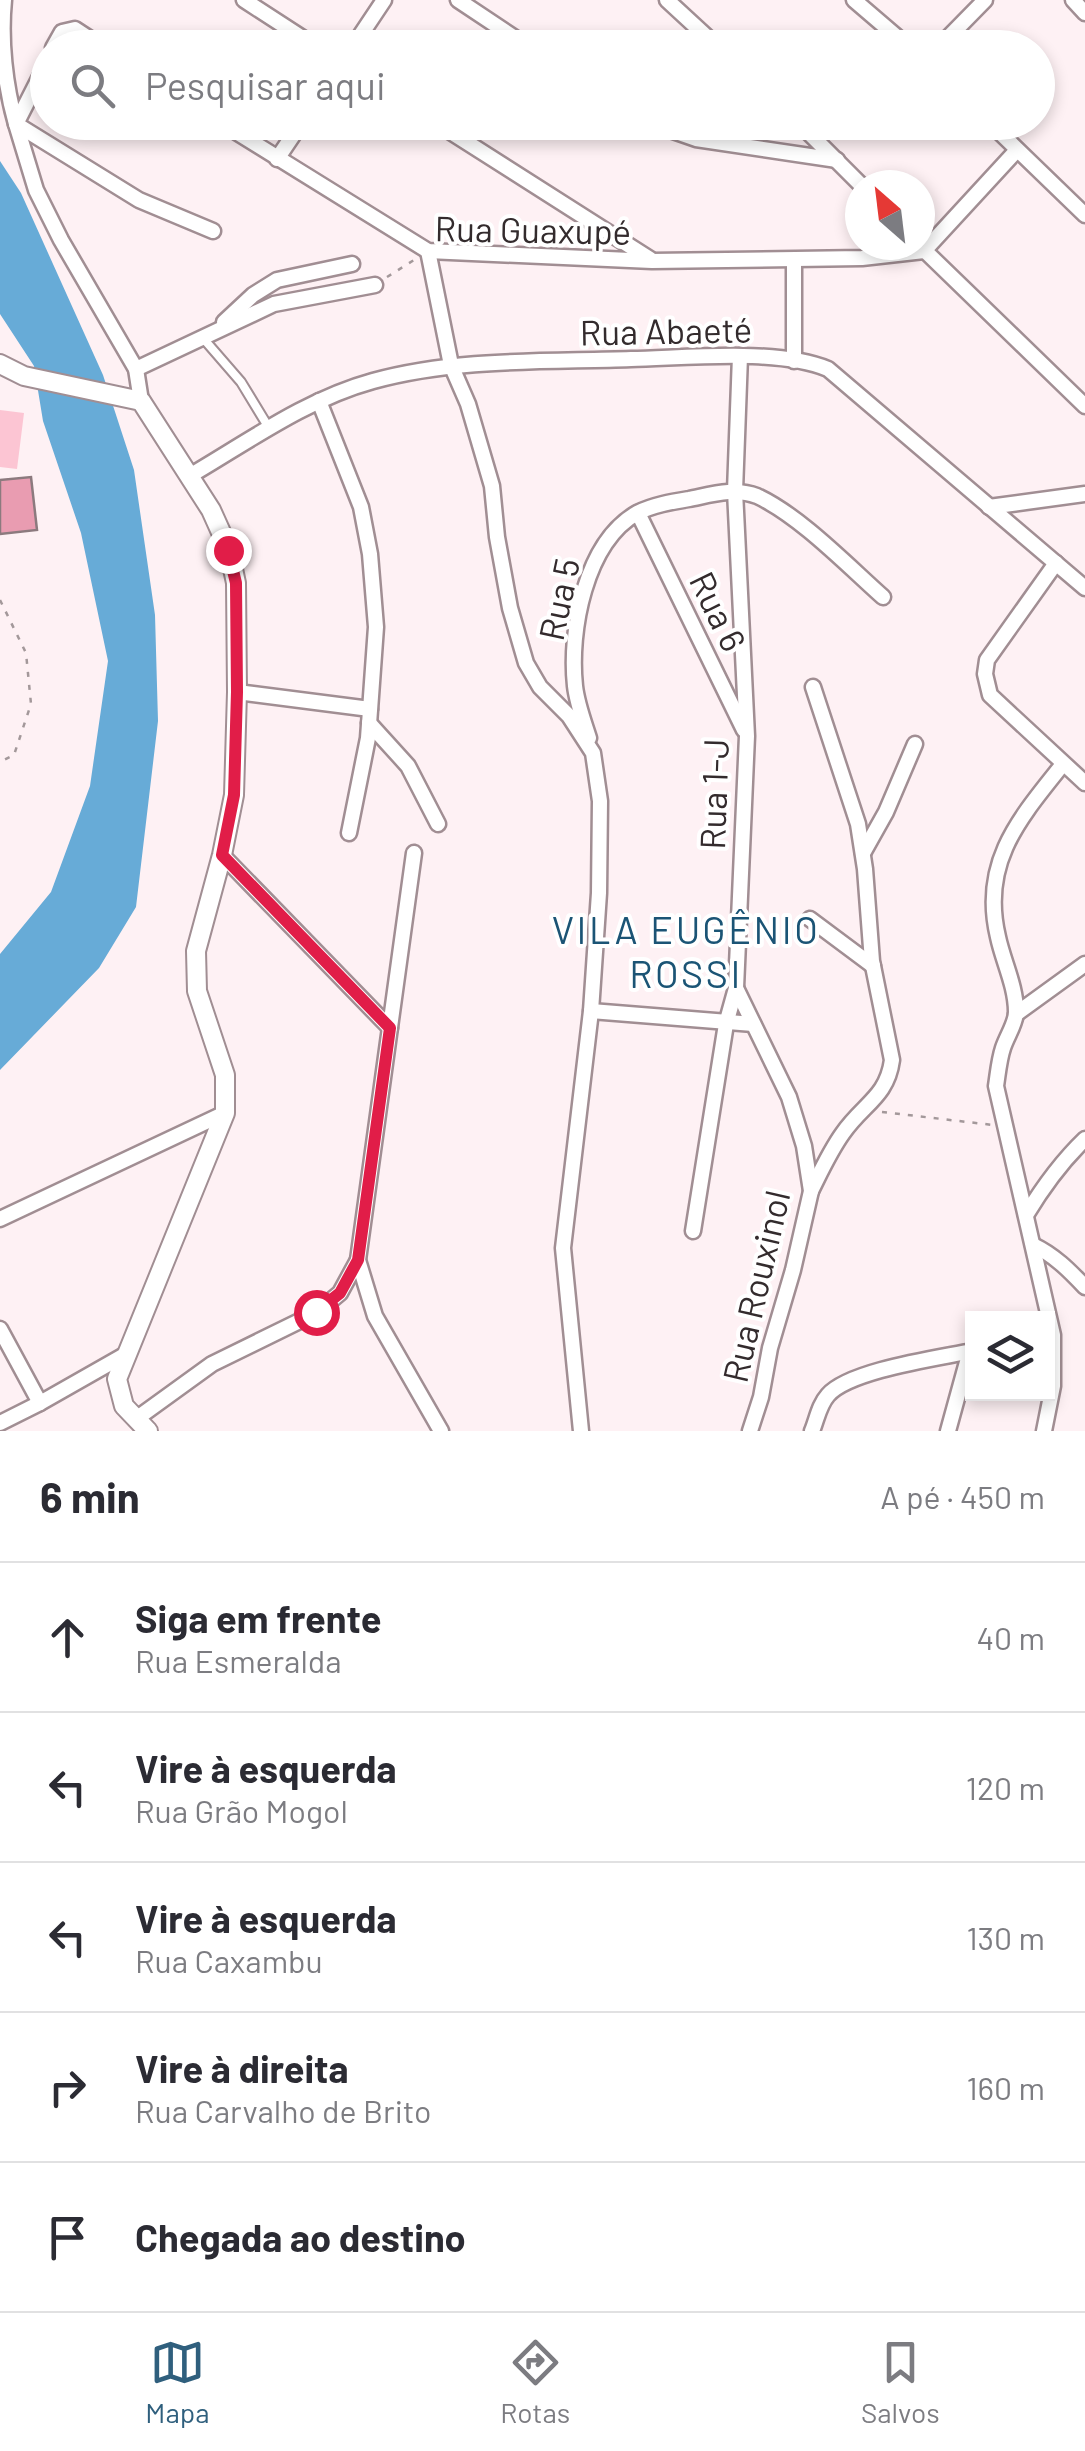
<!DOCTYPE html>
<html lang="pt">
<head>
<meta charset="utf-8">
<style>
  :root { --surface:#fff; --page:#f2f2f3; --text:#2b2b33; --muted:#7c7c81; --line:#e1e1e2; --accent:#2f5f7d }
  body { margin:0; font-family:Barlow,sans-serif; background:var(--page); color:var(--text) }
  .controls { position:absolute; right:30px; bottom:30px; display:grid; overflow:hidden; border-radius:0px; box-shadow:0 5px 15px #0003 }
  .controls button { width:90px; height:90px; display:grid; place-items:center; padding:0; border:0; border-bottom:2px solid var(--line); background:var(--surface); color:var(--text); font:50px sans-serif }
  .compass { position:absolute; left:845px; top:170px; width:90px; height:90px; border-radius:50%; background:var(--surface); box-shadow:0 5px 15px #0003; rotate:332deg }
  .stop { position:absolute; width:30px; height:30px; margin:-22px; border:8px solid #e11d48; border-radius:50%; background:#fff }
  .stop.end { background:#e11d48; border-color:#fff; box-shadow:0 2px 10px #0008 }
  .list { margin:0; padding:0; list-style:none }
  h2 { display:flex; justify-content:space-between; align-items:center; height:130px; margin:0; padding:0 40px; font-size:42px }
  h2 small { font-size:32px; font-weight:400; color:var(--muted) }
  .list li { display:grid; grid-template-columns:65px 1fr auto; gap:30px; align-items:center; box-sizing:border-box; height:150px; padding:0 40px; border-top:2px solid var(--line) }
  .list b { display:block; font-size:38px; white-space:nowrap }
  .list p { margin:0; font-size:32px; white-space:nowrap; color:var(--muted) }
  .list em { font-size:32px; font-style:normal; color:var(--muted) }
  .icon { flex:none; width:55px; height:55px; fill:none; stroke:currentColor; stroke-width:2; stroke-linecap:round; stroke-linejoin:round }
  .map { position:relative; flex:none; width:1085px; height:1431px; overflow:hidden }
  .search { position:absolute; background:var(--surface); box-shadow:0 5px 15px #0003; left:30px; right:30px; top:30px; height:110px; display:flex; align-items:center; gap:25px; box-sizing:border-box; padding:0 35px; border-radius:55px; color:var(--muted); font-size:38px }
  .sheet { height:880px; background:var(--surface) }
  nav { display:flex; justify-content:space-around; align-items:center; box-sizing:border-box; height:140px; border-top:2px solid var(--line); background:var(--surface); font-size:28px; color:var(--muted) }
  nav a { display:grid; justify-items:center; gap:5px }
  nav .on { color:var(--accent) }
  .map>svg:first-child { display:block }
</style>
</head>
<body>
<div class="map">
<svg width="1085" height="1431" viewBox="0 0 1085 1431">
  <rect width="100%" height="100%" fill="#fef1f4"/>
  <polygon fill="#fcc5d3" points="0,410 24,413 17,469 0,467"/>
  <polygon fill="#67abd7" points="0,161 21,193 103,375 134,470 155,615 158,721 136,907 99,968 0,1070 0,954 51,892 90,786 108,661 81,533 43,421 34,366 0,314"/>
  <polygon fill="#e99cb1" stroke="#8c7a7e" stroke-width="2.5" points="31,477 37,530 0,534 0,480"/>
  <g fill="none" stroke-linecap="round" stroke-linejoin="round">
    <defs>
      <polyline id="service" points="202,337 241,382 269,428"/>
      <g id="minor">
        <path d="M4,0C0,40 5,86 16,124L139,200L213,231"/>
        <polyline points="244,0 318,48"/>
        <polyline points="458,0 530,48"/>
        <polyline points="667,0 719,48"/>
        <polyline points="854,0 910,48"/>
        <polyline points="1073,0 1085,13"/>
        <polyline points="53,48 62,32 75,29 104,48"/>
        <polyline points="352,48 384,0"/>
        <polyline points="938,48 985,0"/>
        <polyline points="48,61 16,124 36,190 61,240 136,369 141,401"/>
        <polyline points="220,122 428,251 652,261 862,258 924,251 1017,150"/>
        <polyline points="435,122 650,259"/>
        <polyline points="647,122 696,139 837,160"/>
        <polyline points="798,122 861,185"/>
        <polyline points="989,122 1085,215"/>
        <polyline points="277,159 302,122"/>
        <polyline points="920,246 1085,406"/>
        <polyline points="428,251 451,365 468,404 492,486 497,537 510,608 526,663 540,687 569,716 593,753 600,801 599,893 591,1011 563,1248 581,1431"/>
        <polyline points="794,260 794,361"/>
        <polyline points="224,322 253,295 277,280 352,264"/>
        <polyline points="136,369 274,304 375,285"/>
        <polyline points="319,401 361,507 370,554 376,627 368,738 349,833"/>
        <path d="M191,475C249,441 307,399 373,381C457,358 545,362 631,359C686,358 777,348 828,369L1085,588"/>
        <polyline points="989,507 1085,494"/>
        <polyline points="638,513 744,730"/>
        <polyline points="1056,563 987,660 985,674 990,695 1085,783"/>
        <polyline points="237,692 370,709"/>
        <polyline points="369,723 408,766 438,824"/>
        <path d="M589,738C584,722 577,704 575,686C569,631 585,543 637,513C653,505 671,502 689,499C710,495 735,487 757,496C800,516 847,565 883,597"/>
        <polyline points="414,853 358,1260 375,1316 441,1431"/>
        <polyline points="863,853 886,812 915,744"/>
        <polyline points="222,855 390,1028"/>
        <polyline points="810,919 873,966"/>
        <polyline points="736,988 789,1097 804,1146 811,1191 793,1270 770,1348 761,1397 750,1431"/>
        <polyline points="591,1011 753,1024"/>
        <polyline points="1016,1014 1085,964"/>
        <path d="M811,1191C821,1171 830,1151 843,1133C863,1104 887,1097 892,1060L872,961L865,869L858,824L813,687"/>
        <path d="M1026,1215C1043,1187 1061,1162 1085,1139"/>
        <polyline points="0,1219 225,1113"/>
        <polyline points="693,1231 726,1024 736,988 747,736 735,491 740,356"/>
        <path d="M1033,1245C1054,1255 1069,1270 1085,1287"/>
        <polyline points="0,1329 40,1403"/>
        <polyline points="136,1419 212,1364 316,1313 340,1293 358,1260"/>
        <polyline points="0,1423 40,1403 128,1353"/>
        <path d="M812,1431C817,1419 819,1405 828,1395C850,1370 939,1358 972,1351"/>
        <polyline points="948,1431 970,1351"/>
        <path d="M1044,1431L1053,1386V1335L996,1086C998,1073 999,1060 1003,1048C1007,1036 1016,1023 1016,1012C1016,986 1003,961 998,937C980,862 1020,818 1063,764"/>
      </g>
      <polyline id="tertiary" points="0,364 24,376 141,401 211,510 229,550 236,583 237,692 234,795 222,855 196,951 197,991 225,1075 225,1113 117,1379 124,1406 148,1431"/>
    </defs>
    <use href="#service" stroke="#a18e93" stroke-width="12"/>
    <use href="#minor" stroke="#a18e93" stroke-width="19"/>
    <use href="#tertiary" stroke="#a18e93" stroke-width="22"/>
    <g stroke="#a3989a" stroke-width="2.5" stroke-dasharray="5 8" stroke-linecap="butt">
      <polyline points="387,277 414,260"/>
      <polyline points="0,600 26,653 31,704 14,755 0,762"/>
      <polyline points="882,1112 993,1125"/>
    </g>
    <use href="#service" stroke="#fff" stroke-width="8"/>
    <use href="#minor" stroke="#fff" stroke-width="14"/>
    <use href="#tertiary" stroke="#fff" stroke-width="18"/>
  </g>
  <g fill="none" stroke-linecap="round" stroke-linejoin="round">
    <polyline stroke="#e11d48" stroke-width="12" points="228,550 236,583 237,692 234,795 222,855 390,1028 358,1260 340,1293 316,1312"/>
  </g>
  <g text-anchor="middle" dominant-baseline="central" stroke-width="8" stroke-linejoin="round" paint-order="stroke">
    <g font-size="35" fill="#332b2d" stroke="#fff">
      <text transform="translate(533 229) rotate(1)">Rua Guaxupé</text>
      <text transform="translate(666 330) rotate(-1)">Rua Abaeté</text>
      <text transform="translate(558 599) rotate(-78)">Rua 5</text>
      <text transform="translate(719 611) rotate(64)">Rua 6</text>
      <text transform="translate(713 794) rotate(-88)">Rua 1-J</text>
      <text transform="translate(755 1286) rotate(-77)">Rua Rouxinol</text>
    </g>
    <g font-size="38" letter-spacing="2.5" fill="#1b5475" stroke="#fff">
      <text x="686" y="929">VILA EUGÊNIO<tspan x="686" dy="44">ROSSI</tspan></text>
    </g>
  </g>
</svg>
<div class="controls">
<button><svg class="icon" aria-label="layers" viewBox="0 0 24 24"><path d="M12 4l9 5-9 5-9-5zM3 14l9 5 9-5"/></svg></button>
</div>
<svg class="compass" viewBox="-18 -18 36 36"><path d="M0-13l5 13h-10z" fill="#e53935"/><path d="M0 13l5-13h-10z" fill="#7c7c81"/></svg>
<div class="stop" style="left:316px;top:1312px"></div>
<div class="stop end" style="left:228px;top:550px"></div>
<div class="search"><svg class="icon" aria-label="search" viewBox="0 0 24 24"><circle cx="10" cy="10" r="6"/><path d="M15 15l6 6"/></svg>Pesquisar aqui</div>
</div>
<section class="sheet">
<h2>6 min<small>A pé · 450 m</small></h2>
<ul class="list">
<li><svg class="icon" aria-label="ahead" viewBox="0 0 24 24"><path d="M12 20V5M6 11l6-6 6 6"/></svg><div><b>Siga em frente</b><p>Rua Esmeralda</p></div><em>40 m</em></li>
<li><svg class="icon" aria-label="left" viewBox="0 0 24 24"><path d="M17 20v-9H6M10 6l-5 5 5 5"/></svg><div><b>Vire à esquerda</b><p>Rua Grão Mogol</p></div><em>120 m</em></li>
<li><svg class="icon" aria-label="left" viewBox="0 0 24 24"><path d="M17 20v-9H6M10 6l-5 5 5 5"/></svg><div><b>Vire à esquerda</b><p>Rua Caxambu</p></div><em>130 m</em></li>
<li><svg class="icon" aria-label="right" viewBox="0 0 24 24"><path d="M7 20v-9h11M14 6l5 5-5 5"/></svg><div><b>Vire à direita</b><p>Rua Carvalho de Brito</p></div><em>160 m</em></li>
<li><svg class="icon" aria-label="arrive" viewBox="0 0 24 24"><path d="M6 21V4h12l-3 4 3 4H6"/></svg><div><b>Chegada ao destino</b></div></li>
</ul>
</section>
<nav>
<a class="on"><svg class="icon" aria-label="map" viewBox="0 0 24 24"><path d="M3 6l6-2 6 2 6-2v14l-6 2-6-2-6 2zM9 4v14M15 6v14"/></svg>Mapa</a>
<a><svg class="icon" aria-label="directions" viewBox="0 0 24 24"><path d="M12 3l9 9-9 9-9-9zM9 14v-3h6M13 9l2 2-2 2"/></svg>Rotas</a>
<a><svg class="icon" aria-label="saved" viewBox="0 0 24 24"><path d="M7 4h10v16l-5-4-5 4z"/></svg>Salvos</a>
</nav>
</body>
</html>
